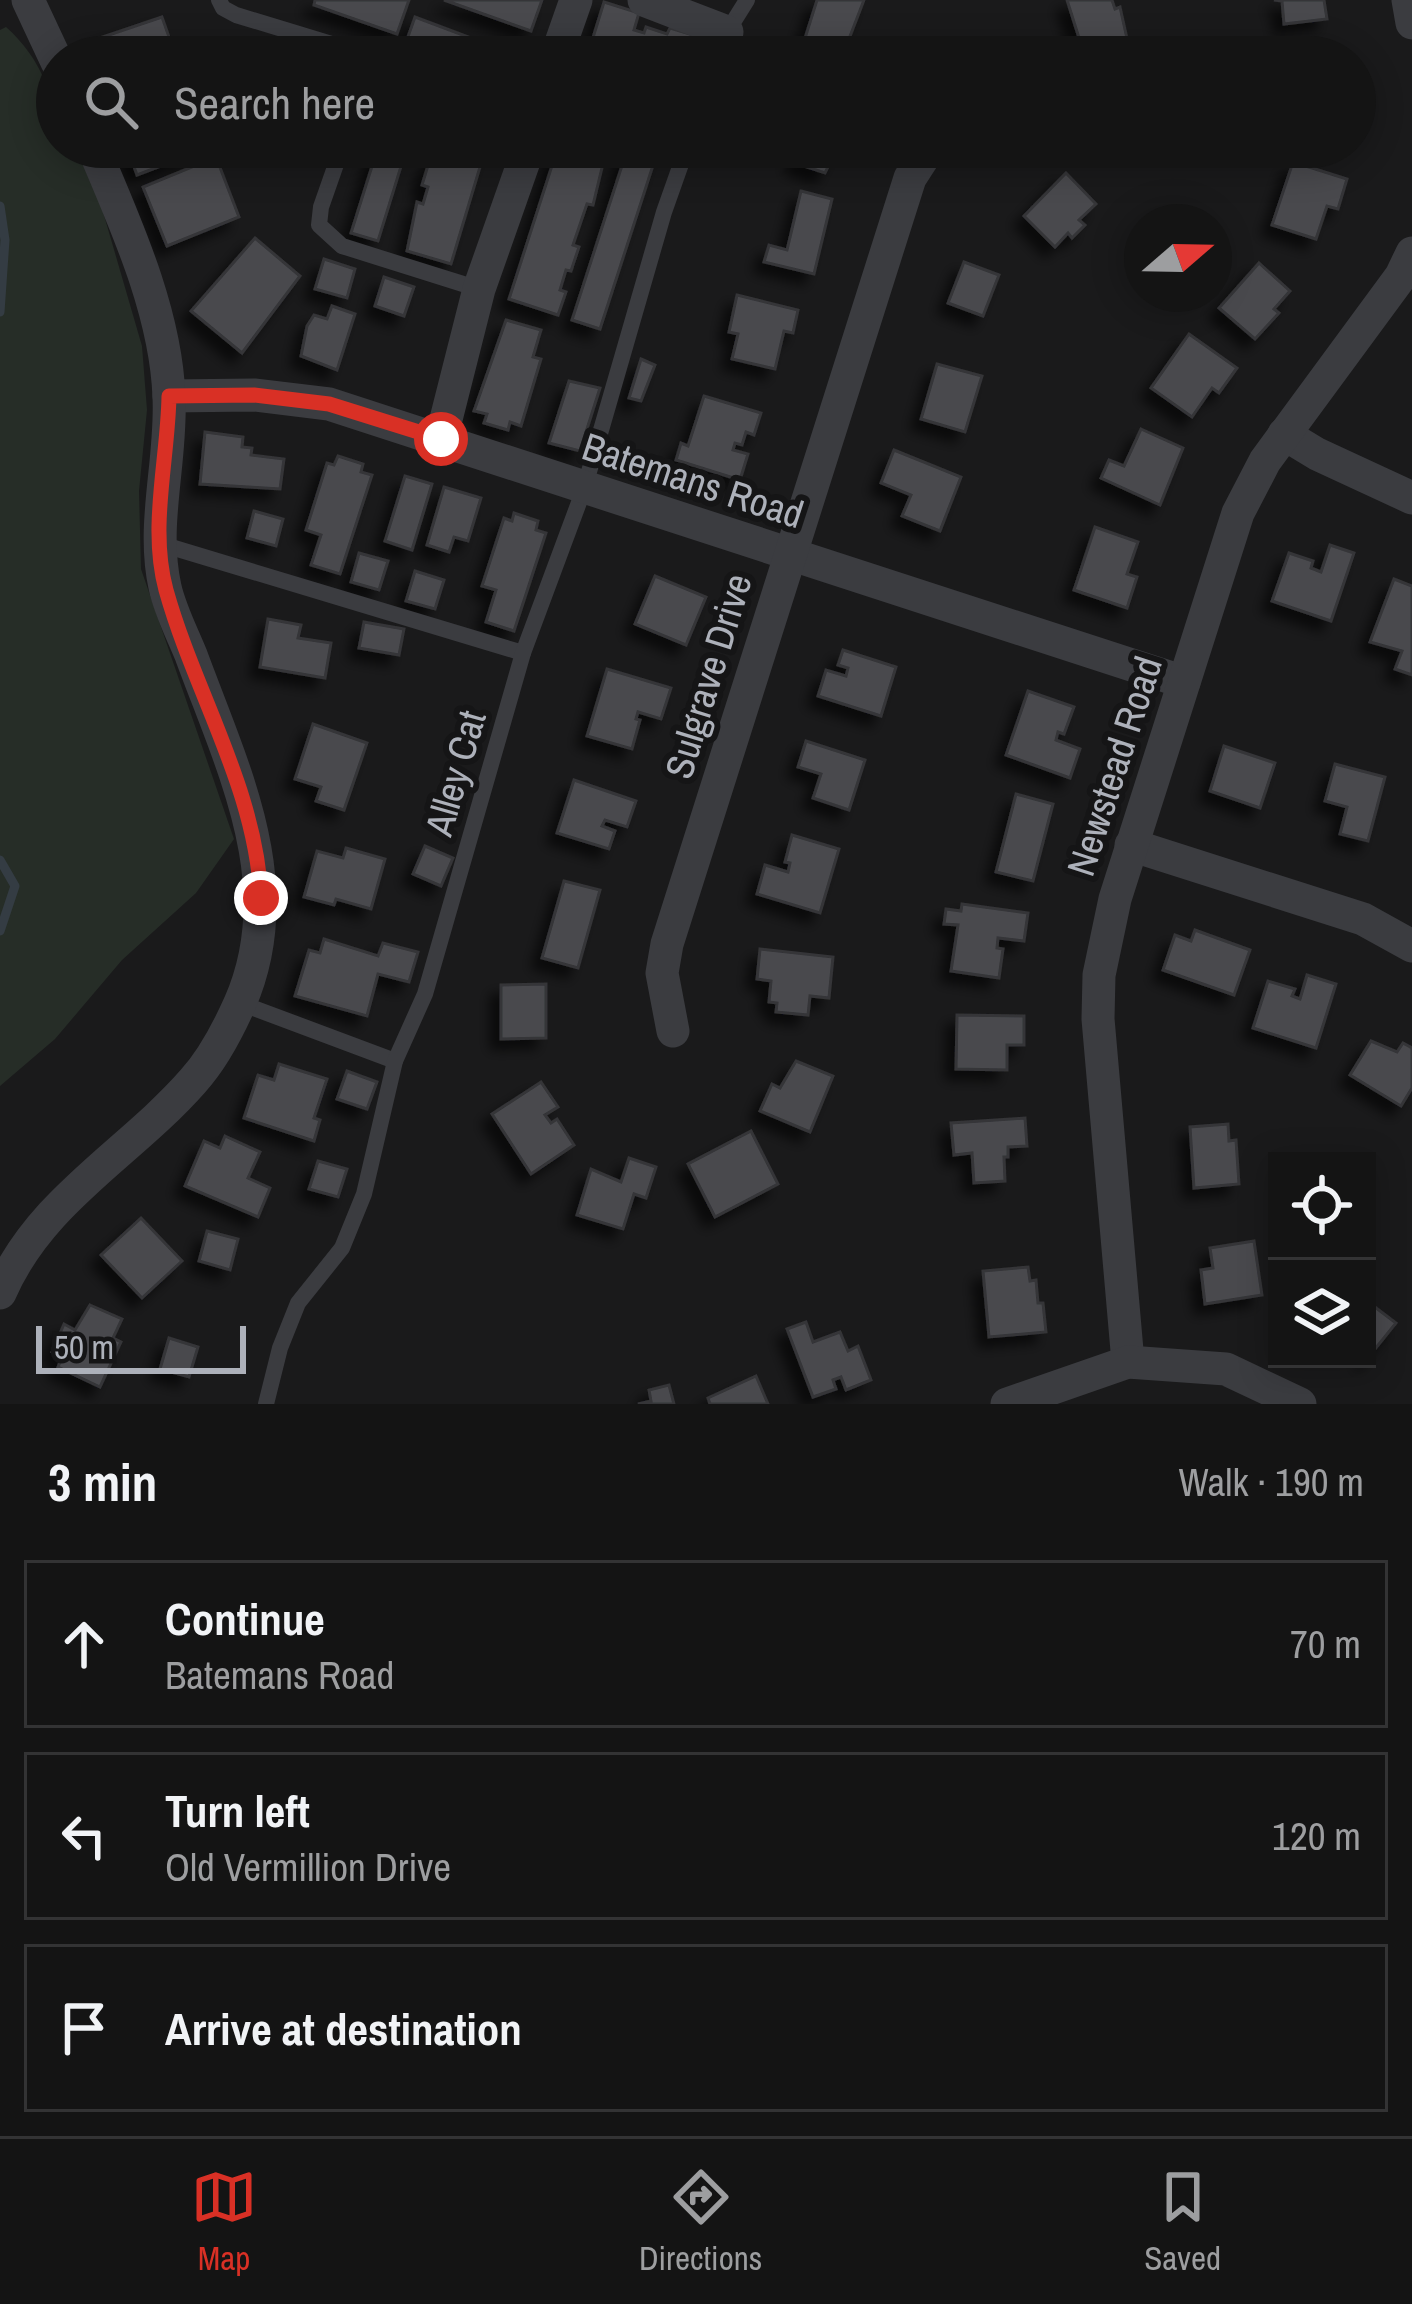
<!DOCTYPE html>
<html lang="en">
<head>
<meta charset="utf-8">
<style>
  :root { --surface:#141414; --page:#212122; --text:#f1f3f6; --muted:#9d9ea0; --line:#333334; --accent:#d93025 }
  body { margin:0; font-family:"Archivo Narrow",sans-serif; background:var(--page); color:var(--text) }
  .controls { position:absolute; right:36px; bottom:36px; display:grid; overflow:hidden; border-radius:0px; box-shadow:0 6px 30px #0003 }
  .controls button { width:108px; height:108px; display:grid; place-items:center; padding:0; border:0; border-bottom:3px solid var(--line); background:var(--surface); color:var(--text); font:60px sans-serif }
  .compass { position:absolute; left:1124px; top:204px; width:108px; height:108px; border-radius:50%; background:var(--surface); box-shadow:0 6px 30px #0003; rotate:70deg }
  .scale { position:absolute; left:36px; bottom:30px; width:210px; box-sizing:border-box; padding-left:12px; border:6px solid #adb1ba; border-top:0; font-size:33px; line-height:42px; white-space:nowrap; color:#adb1ba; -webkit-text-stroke:9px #151516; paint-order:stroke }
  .stop { position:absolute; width:36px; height:36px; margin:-27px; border:9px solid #d93025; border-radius:50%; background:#fff }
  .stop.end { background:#d93025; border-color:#fff; box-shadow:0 3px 12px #0008 }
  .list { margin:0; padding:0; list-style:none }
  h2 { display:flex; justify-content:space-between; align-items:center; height:156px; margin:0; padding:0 48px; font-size:51px }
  h2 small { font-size:39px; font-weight:400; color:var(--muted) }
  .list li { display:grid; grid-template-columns:78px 1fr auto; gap:36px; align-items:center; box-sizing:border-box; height:168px; margin:0 24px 24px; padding:0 24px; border:3px solid var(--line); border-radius:0px }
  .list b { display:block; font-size:45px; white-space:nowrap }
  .list p { margin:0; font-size:39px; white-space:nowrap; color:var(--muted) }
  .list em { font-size:39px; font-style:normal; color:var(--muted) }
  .icon { flex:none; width:66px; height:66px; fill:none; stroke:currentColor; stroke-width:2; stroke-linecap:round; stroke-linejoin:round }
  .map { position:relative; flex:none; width:1412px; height:1404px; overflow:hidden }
  .search { position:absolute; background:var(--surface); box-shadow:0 6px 30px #0003; left:36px; right:36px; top:36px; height:132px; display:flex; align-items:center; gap:30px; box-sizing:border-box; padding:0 42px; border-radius:66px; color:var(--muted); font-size:45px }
  .sheet { height:732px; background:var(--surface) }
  nav { display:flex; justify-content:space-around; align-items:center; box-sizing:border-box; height:168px; border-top:3px solid var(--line); background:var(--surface); font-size:33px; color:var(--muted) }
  nav a { display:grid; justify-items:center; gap:6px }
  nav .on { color:var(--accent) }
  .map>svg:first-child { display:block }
</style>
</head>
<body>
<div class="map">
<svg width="1412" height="1404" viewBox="0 0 1412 1404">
  <defs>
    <filter id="shadow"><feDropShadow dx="-10" dy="10" stdDeviation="6" flood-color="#0009"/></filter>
  </defs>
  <rect width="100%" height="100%" fill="#1a1a1b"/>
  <path fill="#262d27" d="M6,27C42,59 57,100 57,147H74L99,198L142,346L147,410L139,491L141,569L234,839L196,893L122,960L55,1039L0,1086V30Z"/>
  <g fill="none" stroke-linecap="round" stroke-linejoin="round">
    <g stroke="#343c43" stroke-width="9">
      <polyline points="0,206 5,240 0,312"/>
      <polyline points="0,860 15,886 0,931"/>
    </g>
  </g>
  <g fill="#494a4e" stroke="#343437" stroke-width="3" filter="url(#shadow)">
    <polygon points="315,0 409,0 397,34 314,5"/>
    <polygon points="444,0 542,0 531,31"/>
    <polygon points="817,0 864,0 849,39 860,42 856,57 800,54"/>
    <polygon points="1067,0 1112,0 1115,9 1120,7 1128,43 1085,57"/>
    <polygon points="1274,0 1324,0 1327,19 1284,24 1282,1"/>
    <polygon points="604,2 639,13 634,30 644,33 646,27 667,34 670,28 700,37 693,57 657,57 637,48 634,57 587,57"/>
    <polygon points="162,17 176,57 93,57 88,42"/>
    <polygon points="415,17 519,56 518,57 438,57 405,45"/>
    <polygon points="127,147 211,147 137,175"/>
    <polygon points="378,147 407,147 378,241 351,233"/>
    <polygon points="440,147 486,147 451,264 407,251 417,202 423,204 428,187 422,185 429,162 434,163"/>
    <polygon points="558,147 607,147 593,205 587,204 573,245 579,247 571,271 566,270 560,290 566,292 558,315 509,299"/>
    <polygon points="628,147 659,147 600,329 572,320"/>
    <polygon points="801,147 838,147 825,173 795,163"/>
    <polygon points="216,157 239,217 167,246 143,187"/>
    <polygon points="1293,162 1347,179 1338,209 1327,206 1316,239 1272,225"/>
    <polygon points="1066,173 1096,204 1079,220 1085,225 1072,238 1068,233 1055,247 1024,216"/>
    <polygon points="801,191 832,199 814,274 764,262 769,245 787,250"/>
    <polygon points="255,238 300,276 242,353 191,311"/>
    <polygon points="324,259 355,269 347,298 315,289"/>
    <polygon points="964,262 999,275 983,316 948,303"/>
    <polygon points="1259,263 1290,291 1274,309 1279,313 1255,339 1219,308"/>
    <polygon points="384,277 414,287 404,316 375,306"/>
    <polygon points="737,295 798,310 793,333 784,331 775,369 732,359 738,334 729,332"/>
    <polygon points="332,306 355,314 337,370 301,356 307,326 314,315 327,319"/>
    <polygon points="506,320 541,330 533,357 541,359 521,426 510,422 508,430 484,423 487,414 474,411"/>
    <polygon points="1189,334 1237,368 1219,393 1212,388 1192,417 1151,388"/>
    <polygon points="641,359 655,365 641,401 629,398"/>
    <polygon points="937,364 982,376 965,432 921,419"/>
    <polygon points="569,381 600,388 580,451 549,443"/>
    <polygon points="704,396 761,413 754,435 746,432 742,445 735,443 733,450 748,454 740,480 676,460 681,443 688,446"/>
    <polygon points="1141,429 1183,448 1160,505 1101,478 1109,460 1124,466"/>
    <polygon points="205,432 243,437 242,447 252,448 251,455 284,459 280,489 200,484"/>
    <polygon points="894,450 961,477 940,531 902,516 911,495 881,483"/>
    <polygon points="338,456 363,464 361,472 372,475 340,574 311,565 321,535 306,530 327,463 334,465"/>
    <polygon points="405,476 432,484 412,550 385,541"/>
    <polygon points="444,487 481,498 468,541 454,537 449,552 427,545"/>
    <polygon points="254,511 283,519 276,546 247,538"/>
    <polygon points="514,513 538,521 536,530 546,533 514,631 486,622 496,590 482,586 504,518 512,521"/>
    <polygon points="1095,527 1138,542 1127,574 1137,577 1127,608 1074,590"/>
    <polygon points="1330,545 1354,553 1331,621 1272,601 1289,553 1313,561 1311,568 1321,572"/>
    <polygon points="359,553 388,561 379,590 351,582"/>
    <polygon points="415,571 444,580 435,609 406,601"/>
    <polygon points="655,576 706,597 686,645 635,624"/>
    <polygon points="1394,579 1412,586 1412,675 1395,669 1402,651 1370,642"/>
    <polygon points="268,619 301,625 298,638 331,643 325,678 260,667"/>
    <polygon points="364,622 404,629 399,655 359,648"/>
    <polygon points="843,650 896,667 881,716 818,696 826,670 846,676 848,668 838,665"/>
    <polygon points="607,669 671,688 661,719 638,712 636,719 640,720 632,749 587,736"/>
    <polygon points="1028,691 1074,707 1064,734 1058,732 1056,740 1080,749 1070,778 1006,755"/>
    <polygon points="313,724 367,743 344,810 316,801 321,787 295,779"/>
    <polygon points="806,741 865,760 849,810 813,798 821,774 798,767"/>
    <polygon points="1224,746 1275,763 1260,808 1210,791"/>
    <polygon points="1335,764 1385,777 1368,841 1340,834 1347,807 1325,801"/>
    <polygon points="574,780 636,801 627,827 605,820 602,826 615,831 609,849 557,833"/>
    <polygon points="1016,794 1053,804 1033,881 996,872"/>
    <polygon points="792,835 839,849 820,913 757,894 765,865 788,872 790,863 785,862"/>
    <polygon points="425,846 453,858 441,886 413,874"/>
    <polygon points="346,848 385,859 371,909 336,899 334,905 304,897 317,851 343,858"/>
    <polygon points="564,881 600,890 578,968 542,958"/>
    <polygon points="962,904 1028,913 1024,941 998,938 997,948 1003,949 999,978 951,971 958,925 944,924 946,909 961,911"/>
    <polygon points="1195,930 1250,950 1234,995 1163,970 1175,935 1191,941"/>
    <polygon points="324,939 378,956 383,943 418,952 409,982 378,974 367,1016 295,996 309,950 320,953"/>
    <polygon points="760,949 833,957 829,998 810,996 808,1015 776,1012 777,1003 769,1002 771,981 757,979"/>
    <polygon points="1307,975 1336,984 1316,1048 1253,1028 1268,981 1295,989 1292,996 1300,999"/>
    <polygon points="546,984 546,1038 501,1039 501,985"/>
    <polygon points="957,1015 1024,1016 1024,1045 1007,1045 1007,1070 956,1069"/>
    <polygon points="1371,1041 1397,1052 1403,1043 1412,1048 1412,1088 1401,1106 1350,1075"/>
    <polygon points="796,1061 833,1076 810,1132 760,1111 772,1084 780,1088"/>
    <polygon points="279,1064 327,1079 314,1118 320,1120 314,1141 244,1118 258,1075 274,1080"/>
    <polygon points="347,1071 377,1082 367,1109 337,1099"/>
    <polygon points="541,1082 558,1107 545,1115 551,1123 557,1119 574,1145 531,1174 492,1114"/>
    <polygon points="1025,1118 1027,1146 1008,1147 1008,1157 1004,1157 1005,1181 974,1183 972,1153 954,1155 951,1123"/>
    <polygon points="1228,1124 1229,1141 1236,1140 1239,1184 1194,1188 1190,1127"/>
    <polygon points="751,1131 778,1184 715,1217 688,1164"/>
    <polygon points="225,1136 260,1152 248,1178 270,1188 258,1217 185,1186 204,1141 220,1148"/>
    <polygon points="629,1158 656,1167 646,1198 634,1194 623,1229 577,1215 591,1169 621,1182"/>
    <polygon points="318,1161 347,1169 338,1197 309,1189"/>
    <polygon points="141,1218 182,1261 142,1298 101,1255"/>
    <polygon points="207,1231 238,1239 230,1270 199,1261"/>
    <polygon points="1254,1241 1262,1295 1205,1304 1201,1270 1213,1268 1210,1248"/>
    <polygon points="1028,1267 1030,1281 1036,1280 1038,1303 1043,1303 1046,1332 989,1337 983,1271"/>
    <polygon points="1367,1301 1396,1323 1367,1359"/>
    <polygon points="90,1305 122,1319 113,1338 121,1342 100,1387 58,1367 62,1357 52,1352 64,1324 75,1330"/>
    <polygon points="806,1322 813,1342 840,1332 848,1351 858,1346 871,1380 846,1390 841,1377 833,1380 836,1389 813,1397 787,1329"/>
    <polygon points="169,1338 198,1347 189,1377 160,1369"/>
    <polygon points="756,1376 768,1404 710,1404 708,1398"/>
    <polygon points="669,1385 674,1404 638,1404 651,1401 649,1390"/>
  </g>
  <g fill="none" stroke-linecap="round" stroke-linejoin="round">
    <g stroke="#3b3c40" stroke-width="16">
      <polyline points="219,0 223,8 236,15 374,57"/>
      <polyline points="719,57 727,32 747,0"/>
      <polyline points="342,147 321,207 319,225 342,246 479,289"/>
      <polyline points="161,544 523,653"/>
      <polyline points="240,1003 395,1061"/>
      <polyline points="266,1404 280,1348 298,1303 342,1248 364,1194 395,1061 425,994 523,653 584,489 664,212 687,147"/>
    </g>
    <g stroke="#3b3c40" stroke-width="33">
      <polyline points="28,0 57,62"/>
      <polyline points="644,0 727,32"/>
      <polyline points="1408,0 1412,23"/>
      <polyline points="556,57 576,0"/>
      <polyline points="169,396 254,395 329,404 1184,682"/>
      <polyline points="1284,434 1317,454 1412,498"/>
      <polyline points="441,439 479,289 529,147"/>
      <polyline points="1131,845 1363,919 1412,946"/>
      <polyline points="673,1031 662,973 667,944 910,178 930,147"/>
      <path d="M0,1293C40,1200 129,1154 193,1081C213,1059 228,1030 240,1003C292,884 232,767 191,655C182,633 170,610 165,587C151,524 172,461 169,397C166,312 126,225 93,147"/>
      <polyline points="1128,1362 1098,1019 1099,975 1115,899 1238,513 1265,461 1401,276 1412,253"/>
      <polyline points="1007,1404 1128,1362 1226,1369 1300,1404"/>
    </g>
  </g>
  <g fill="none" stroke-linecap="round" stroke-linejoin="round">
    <path stroke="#d93025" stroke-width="15" d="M261,898C256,788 195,694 166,590C149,528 168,459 169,396L254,395L329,404L441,439"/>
  </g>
  <g text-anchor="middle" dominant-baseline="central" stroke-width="12" stroke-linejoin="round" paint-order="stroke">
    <g font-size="39" fill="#adb1ba" stroke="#151516">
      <text transform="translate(693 480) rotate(18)">Batemans Road</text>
      <text transform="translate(708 676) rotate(-73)">Sulgrave Drive</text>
      <text transform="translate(1114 766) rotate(-72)">Newstead Road</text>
      <text transform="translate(455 773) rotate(-74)">Alley Cat</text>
    </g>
  </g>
</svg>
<div class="controls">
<button><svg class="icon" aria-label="locate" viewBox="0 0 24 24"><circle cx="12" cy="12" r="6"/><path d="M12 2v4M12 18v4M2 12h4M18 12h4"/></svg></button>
<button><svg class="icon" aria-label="layers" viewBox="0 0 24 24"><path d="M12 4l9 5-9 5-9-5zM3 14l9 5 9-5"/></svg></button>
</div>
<svg class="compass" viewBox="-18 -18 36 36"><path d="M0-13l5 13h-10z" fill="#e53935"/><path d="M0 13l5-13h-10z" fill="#9d9ea0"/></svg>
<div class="scale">50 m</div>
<div class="stop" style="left:441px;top:439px"></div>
<div class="stop end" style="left:261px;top:898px"></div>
<div class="search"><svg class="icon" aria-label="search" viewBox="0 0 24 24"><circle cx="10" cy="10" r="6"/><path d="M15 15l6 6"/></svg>Search here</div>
</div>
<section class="sheet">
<h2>3 min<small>Walk · 190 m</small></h2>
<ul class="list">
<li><svg class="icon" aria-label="ahead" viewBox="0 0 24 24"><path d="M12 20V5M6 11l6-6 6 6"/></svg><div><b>Continue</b><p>Batemans Road</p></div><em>70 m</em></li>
<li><svg class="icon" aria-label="left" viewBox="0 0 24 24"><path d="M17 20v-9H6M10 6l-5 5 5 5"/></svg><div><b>Turn left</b><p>Old Vermillion Drive</p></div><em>120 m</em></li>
<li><svg class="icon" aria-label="arrive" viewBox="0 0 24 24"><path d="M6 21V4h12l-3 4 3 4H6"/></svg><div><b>Arrive at destination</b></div></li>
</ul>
</section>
<nav>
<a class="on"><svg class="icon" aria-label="map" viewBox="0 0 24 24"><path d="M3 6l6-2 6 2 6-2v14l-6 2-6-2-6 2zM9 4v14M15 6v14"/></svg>Map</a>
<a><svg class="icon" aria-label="directions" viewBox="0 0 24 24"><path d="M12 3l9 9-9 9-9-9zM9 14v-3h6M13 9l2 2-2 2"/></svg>Directions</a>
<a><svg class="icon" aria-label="saved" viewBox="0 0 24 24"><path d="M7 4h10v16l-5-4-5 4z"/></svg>Saved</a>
</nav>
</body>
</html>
